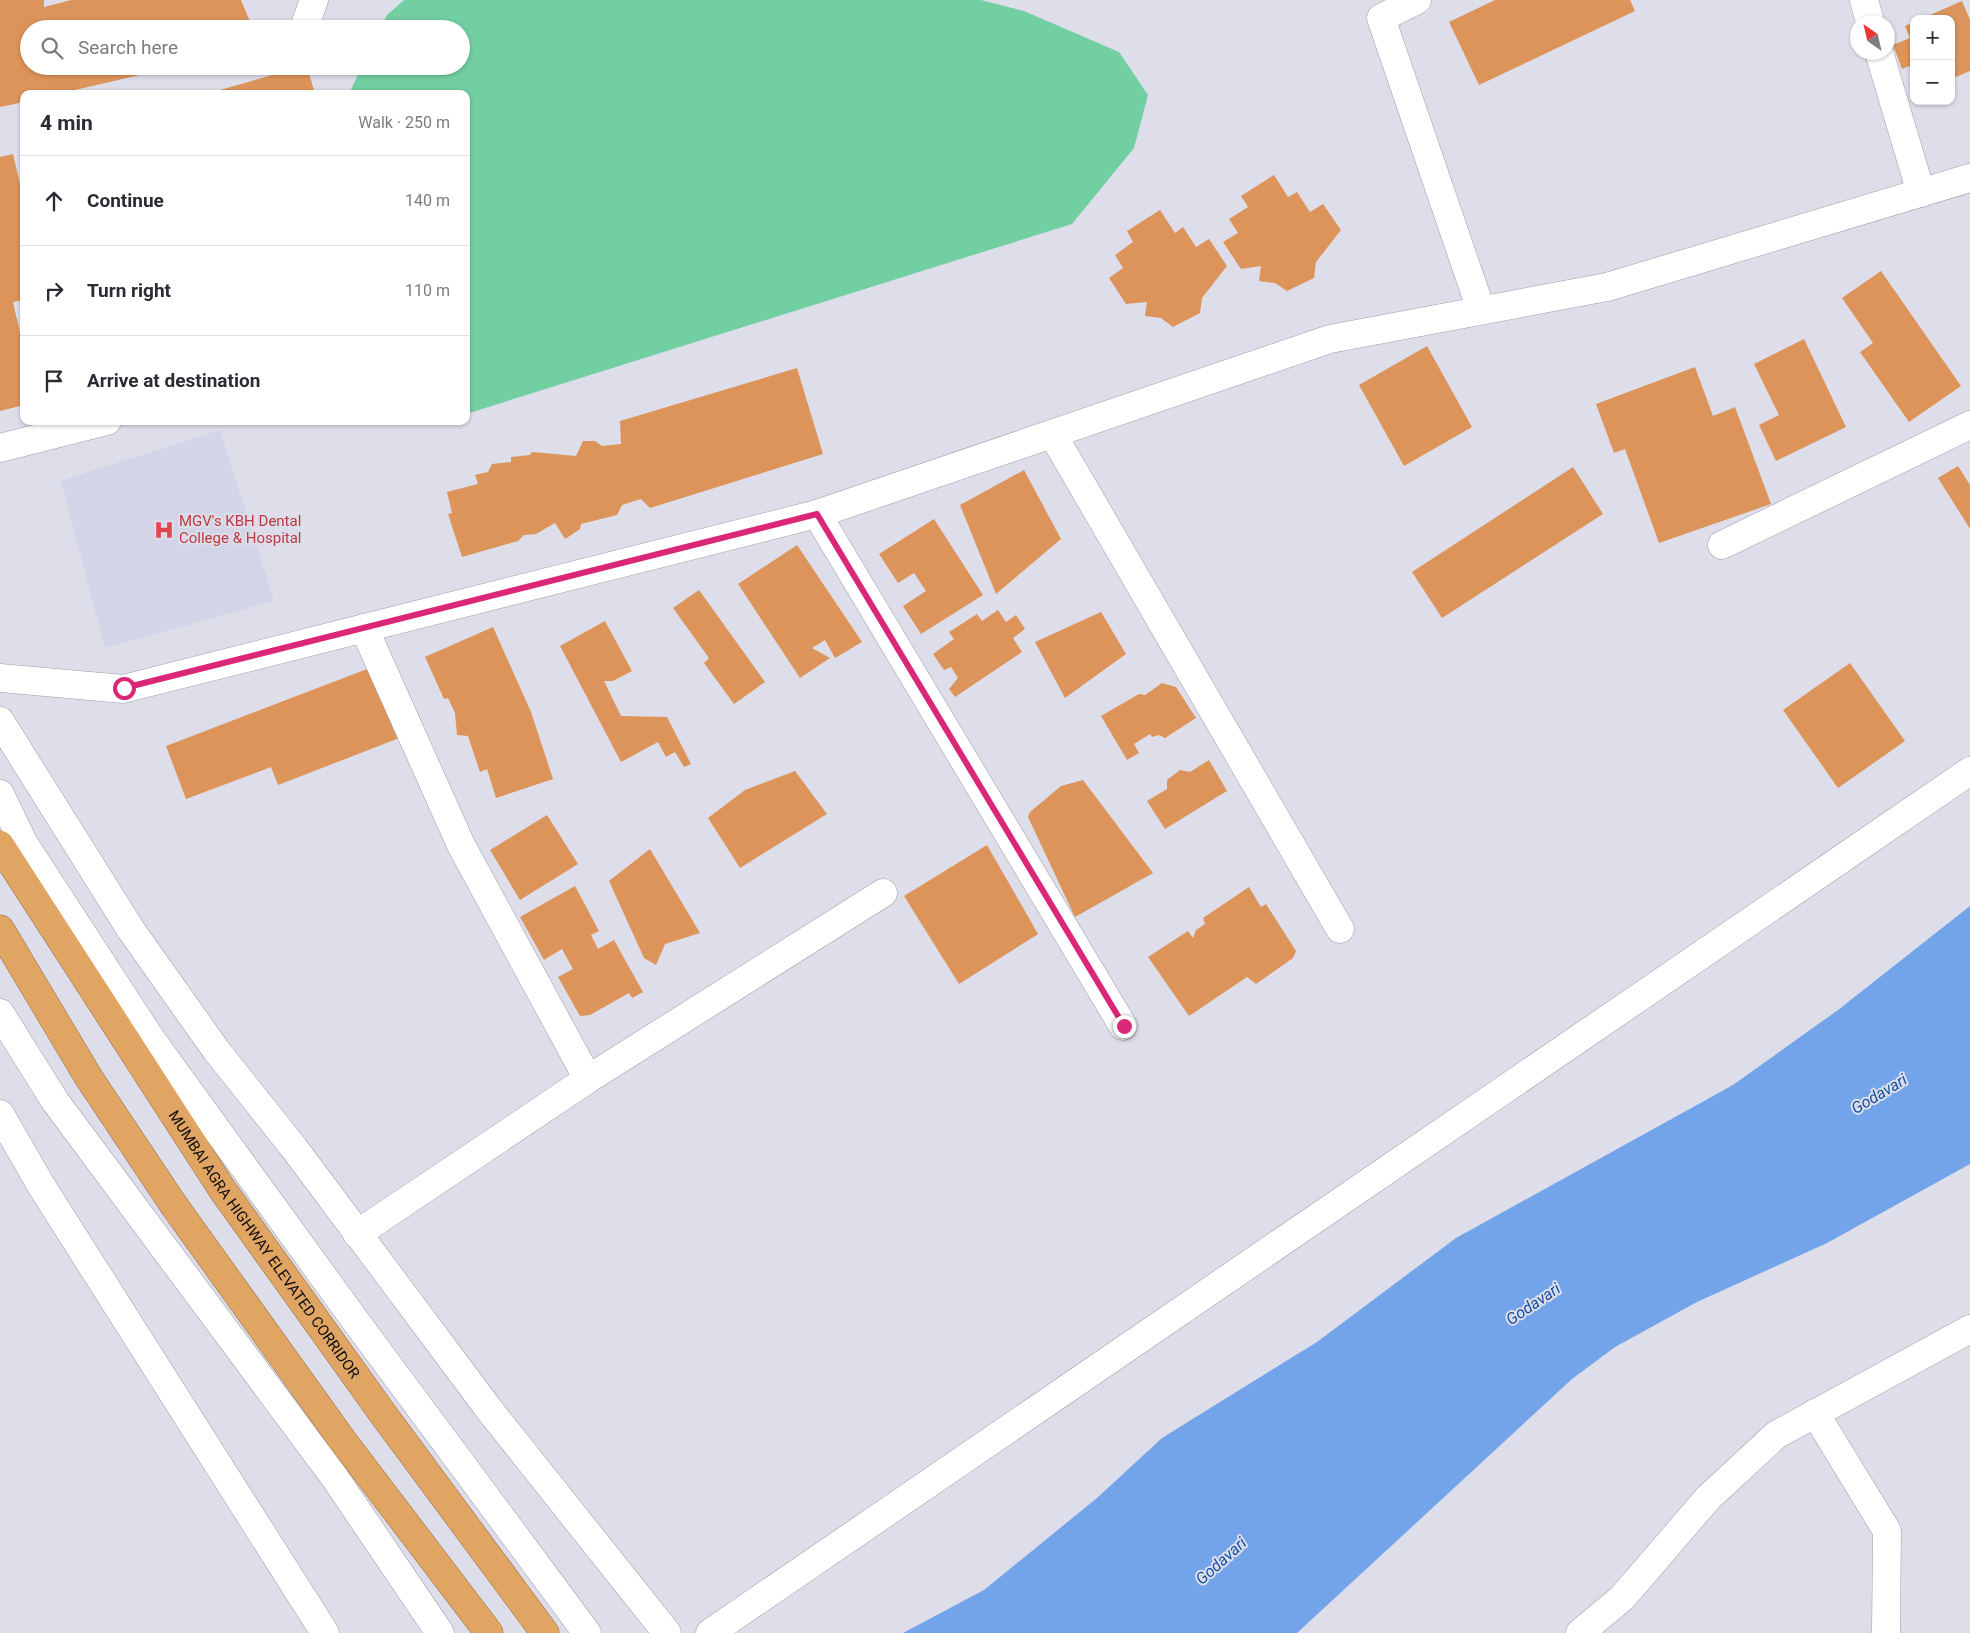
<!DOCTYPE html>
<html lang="en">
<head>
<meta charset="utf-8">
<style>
  :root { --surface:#fff; --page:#f2f2f3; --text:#2b2b33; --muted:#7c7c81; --line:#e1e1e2 }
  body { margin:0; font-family:Roboto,sans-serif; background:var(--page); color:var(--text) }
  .controls { position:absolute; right:15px; top:15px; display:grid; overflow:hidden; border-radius:10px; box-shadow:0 1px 4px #0004 }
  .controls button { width:45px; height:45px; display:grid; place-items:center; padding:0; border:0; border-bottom:1px solid var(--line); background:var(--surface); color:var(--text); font:25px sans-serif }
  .compass { position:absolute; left:1850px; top:15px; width:45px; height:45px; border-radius:50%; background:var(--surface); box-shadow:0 1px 4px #0004; rotate:326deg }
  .stop { position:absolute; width:15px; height:15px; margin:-11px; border:4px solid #db2777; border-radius:50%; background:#fff }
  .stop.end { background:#db2777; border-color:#fff; box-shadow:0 1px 5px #0008 }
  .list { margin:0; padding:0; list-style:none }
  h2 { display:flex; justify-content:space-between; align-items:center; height:65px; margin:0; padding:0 20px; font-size:21px }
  h2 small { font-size:16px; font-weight:400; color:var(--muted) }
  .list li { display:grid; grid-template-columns:32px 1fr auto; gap:15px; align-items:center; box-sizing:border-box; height:90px; padding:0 20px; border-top:1px solid var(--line) }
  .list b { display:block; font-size:19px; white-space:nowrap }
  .list em { font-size:16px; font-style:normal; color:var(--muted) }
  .icon { flex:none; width:28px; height:28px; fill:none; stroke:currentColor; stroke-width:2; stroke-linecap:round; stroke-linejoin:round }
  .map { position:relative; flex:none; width:1970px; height:1633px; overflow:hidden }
  .search { position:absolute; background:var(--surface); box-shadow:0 1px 4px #0004; left:20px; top:20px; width:450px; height:55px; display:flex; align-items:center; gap:12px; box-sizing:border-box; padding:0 18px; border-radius:28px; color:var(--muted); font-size:19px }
  .panel { position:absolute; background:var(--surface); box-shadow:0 1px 4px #0004; left:20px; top:90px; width:450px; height:335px; border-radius:10px }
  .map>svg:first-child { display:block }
</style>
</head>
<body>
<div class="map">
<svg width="1970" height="1633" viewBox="0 0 1970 1633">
  <rect width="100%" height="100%" fill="#dddeea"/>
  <polygon fill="#d3d4e7" points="220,430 274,601 105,648 61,481"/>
  <polygon fill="#72cfa1" points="404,0 981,0 1024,11 1119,52 1148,95 1134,148 1072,224 466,414 466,94 349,94 362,66 461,66 461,29 380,29 387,15"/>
  <polygon fill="#73a3e9" points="1970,906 1970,1164 1827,1243 1697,1302 1615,1347 1572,1379 1297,1633 903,1633 984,1590 1097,1498 1162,1438 1317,1342 1456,1238 1733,1085 1838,1010"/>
  <g fill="#dd945a">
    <polygon points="0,0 44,0 44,7 71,0 241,0 253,29 29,29 29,66 174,67 58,94 24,94 24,102 0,107"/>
    <polygon points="1495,0 1630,0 1635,11 1479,85 1449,22"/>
    <polygon points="1962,1 1970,20 1970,71 1951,79 1951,19 1921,19"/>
    <polygon points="1914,22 1914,77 1909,66 1902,69 1893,45 1910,38 1905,26"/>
    <polygon points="307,66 315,94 206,94 304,66"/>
    <polygon points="13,154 24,201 24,300 13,302 24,350 24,405 0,411 0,157"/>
    <polygon points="1274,175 1288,197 1297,192 1310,212 1323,204 1341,230 1316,262 1314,278 1287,291 1275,283 1259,281 1261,266 1241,269 1223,242 1238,233 1229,219 1248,207 1241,196"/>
    <polygon points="1160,210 1175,233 1183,227 1196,247 1209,239 1227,266 1202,298 1200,313 1173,327 1161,318 1145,316 1147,302 1126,304 1109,278 1123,268 1115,255 1133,242 1127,231"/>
    <polygon points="1881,271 1961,386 1909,422 1860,352 1873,343 1842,298"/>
    <polygon points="1804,339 1846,427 1776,461 1759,425 1779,415 1754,364"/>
    <polygon points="1427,346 1472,427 1404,466 1359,385"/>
    <polygon points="1695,367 1713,416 1735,407 1771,504 1659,543 1625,449 1614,453 1596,404"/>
    <polygon points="797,368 823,454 650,508 641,499 622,505 617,515 581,524 580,529 565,539 555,523 536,534 524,535 518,541 462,557 448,514 452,513 447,492 478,484 475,475 488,472 492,464 511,462 511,457 530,455 532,452 576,456 583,441 595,441 602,446 621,444 620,421"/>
    <polygon points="1958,466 1970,485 1970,529 1938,478"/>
    <polygon points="1573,467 1603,514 1442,618 1412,572"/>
    <polygon points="1024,470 1061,539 996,594 960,505"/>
    <polygon points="934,519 983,595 921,634 903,606 926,591 914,573 898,583 879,554"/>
    <polygon points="797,545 862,642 835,658 825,640 812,648 830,658 800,678 738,584"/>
    <polygon points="699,590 765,682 734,704 704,663 709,658 673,608"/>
    <polygon points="998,610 1006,622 1016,615 1025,629 1013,638 1022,652 955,697 949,689 958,678 951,667 944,670 933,654 954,639 949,632 977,614 982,621"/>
    <polygon points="1101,612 1126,654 1065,698 1035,642"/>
    <polygon points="605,621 632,671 613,681 604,681 621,716 667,717 691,764 684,767 675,752 666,757 658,742 621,762 560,646"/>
    <polygon points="493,627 531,712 553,779 496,798 487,769 480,772 468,736 457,735 455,713 448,698 444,699 425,657"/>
    <polygon points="1850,663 1905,741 1838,788 1783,710"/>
    <polygon points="375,666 402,737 278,785 271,767 186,799 166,746"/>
    <polygon points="1162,683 1176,687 1196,718 1165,738 1159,735 1152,737 1150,734 1134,744 1139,753 1127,760 1101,716 1139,694 1145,695"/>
    <polygon points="1209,760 1227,791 1165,829 1147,801 1167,789 1167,780 1180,770 1190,772"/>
    <polygon points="795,771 827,814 740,868 708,818 745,790"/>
    <polygon points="1083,780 1153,873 1075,917 1028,817 1030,812 1061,786"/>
    <polygon points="547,815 578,864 520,900 490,850"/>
    <polygon points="987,845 1038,934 959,984 904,896"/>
    <polygon points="650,849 700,933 665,944 656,965 644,958 609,881"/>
    <polygon points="575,886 599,931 591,935 598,949 614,940 643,992 632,998 629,993 590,1015 580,1016 558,977 573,969 562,949 544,960 520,917"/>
    <polygon points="1249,887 1261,907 1266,904 1296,951 1293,958 1256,984 1247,977 1189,1016 1148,957 1188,931 1193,938 1196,930 1205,924 1203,918"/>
  </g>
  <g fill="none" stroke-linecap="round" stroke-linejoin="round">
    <defs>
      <g id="minor">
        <polyline points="1417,0 1381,18 1481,310"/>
        <polyline points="1864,0 1870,22"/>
        <polyline points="311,29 305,25 314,0"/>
        <polyline points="1879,52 1921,193"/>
        <polyline points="1053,435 1340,929"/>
        <polyline points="0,448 107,421"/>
        <polyline points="817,514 1123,1026"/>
        <polyline points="1722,545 1970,425"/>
        <polyline points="364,628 461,845 588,1079"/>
        <polyline points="0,678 123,689 817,514 1330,339 1607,287 1970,178"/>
        <polyline points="0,721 131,930 216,1050 294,1148 491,1412 667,1633"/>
        <polyline points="0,1114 42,1187 325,1633"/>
        <polyline points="357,1234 588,1079 883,893"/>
        <polyline points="1815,1413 1887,1531 1886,1633"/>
        <polyline points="1580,1633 1622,1598 1708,1498 1776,1435 1970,1329"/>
      </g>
      <g id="tertiary">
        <polyline points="0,794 24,844 151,1039 357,1323 587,1633"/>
        <polyline points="0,1013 55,1101 335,1478 440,1633"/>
        <polyline points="710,1633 1970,771"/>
      </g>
      <g id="motorway">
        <path id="s1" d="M0,845L222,1189L383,1414L545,1633"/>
        <polyline points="0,929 89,1078 173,1204 343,1441 489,1633"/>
      </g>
    </defs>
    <use href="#minor" stroke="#9e9ea9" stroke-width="29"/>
    <use href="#tertiary" stroke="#9e9ea9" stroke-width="29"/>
    <use href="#motorway" stroke="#966f46" stroke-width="29"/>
    <use href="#minor" stroke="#fff" stroke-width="28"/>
    <use href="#tertiary" stroke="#fff" stroke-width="28"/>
    <use href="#motorway" stroke="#e0a463" stroke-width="28"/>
  </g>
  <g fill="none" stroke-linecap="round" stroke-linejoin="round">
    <polyline stroke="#db2777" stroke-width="6" points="124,688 817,514 1124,1026"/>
  </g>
  <defs>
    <symbol id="hospital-bare" viewBox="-9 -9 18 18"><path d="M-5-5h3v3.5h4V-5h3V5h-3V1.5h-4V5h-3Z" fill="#e0444e" stroke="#dddeea" stroke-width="2.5" paint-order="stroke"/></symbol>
  </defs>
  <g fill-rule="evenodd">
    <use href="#hospital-bare" x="150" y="516" width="28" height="28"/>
  </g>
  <g text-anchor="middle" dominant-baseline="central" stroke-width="4" stroke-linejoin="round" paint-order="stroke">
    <g font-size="15" fill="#be3a42" stroke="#dddeea" text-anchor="start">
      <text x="179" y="521">MGV's KBH Dental<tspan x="179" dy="17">College &amp; Hospital</tspan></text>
    </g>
    <g font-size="15" fill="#0c0c10" stroke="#dddeea">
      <text stroke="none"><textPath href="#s1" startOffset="479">MUMBAI AGRA HIGHWAY ELEVATED CORRIDOR</textPath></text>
    </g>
    <g font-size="16" font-style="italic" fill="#1350a2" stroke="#dddeea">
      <text transform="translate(1879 1094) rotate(-31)">Godavari</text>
      <text transform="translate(1533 1304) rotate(-34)">Godavari</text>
      <text transform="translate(1221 1561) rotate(-42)">Godavari</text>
    </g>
  </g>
</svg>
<div class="controls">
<button>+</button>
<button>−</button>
</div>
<svg class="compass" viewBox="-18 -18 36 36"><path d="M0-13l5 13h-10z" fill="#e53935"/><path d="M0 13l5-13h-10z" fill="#7c7c81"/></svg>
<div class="stop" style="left:124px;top:688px"></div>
<div class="stop end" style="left:1124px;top:1026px"></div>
<div class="search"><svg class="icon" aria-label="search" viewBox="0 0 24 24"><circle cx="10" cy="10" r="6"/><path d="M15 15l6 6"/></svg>Search here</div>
<section class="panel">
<h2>4 min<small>Walk · 250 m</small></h2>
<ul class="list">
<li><svg class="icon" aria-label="ahead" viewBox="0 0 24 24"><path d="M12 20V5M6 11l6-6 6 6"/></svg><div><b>Continue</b></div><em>140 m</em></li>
<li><svg class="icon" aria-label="right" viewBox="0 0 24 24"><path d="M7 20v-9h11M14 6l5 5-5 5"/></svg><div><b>Turn right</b></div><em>110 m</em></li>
<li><svg class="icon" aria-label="arrive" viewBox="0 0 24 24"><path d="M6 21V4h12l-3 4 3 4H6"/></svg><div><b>Arrive at destination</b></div></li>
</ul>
</section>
</div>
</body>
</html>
